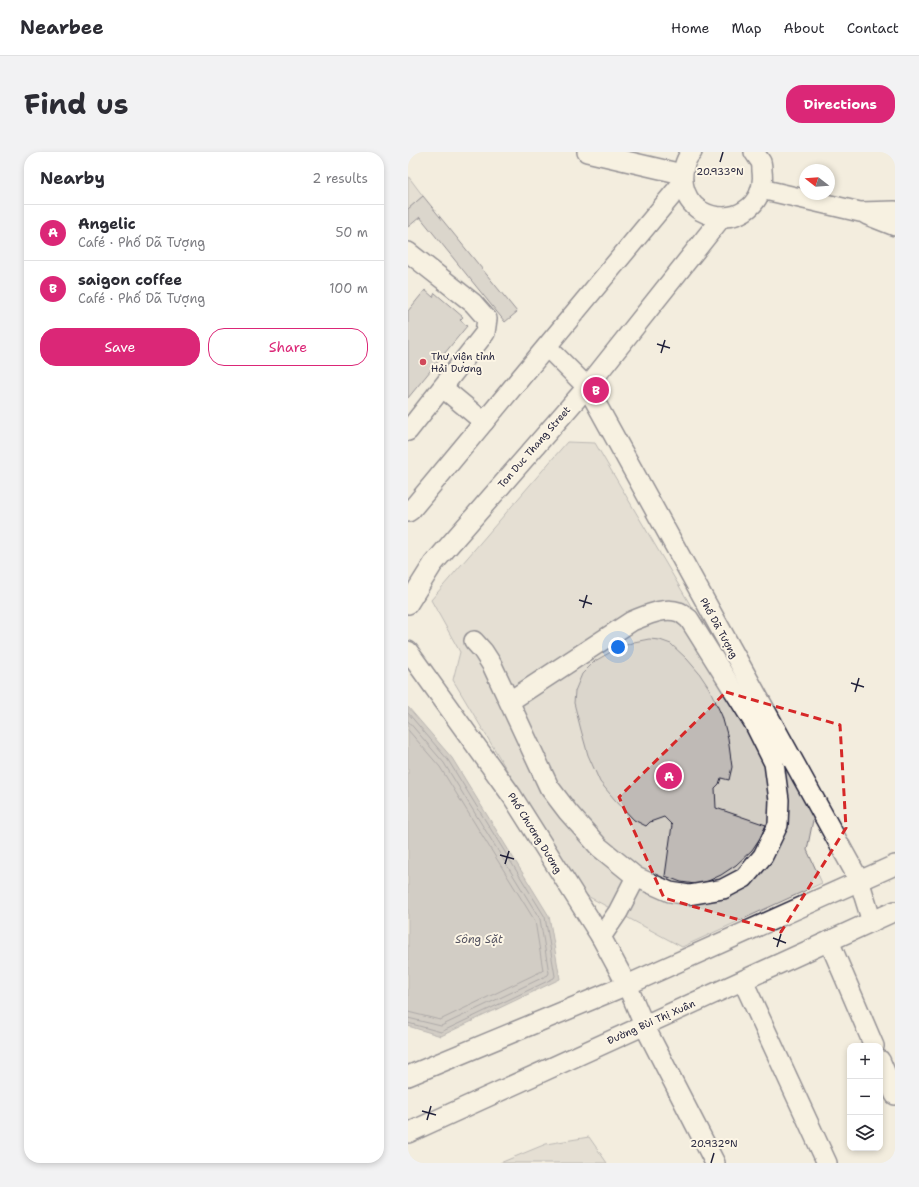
<!DOCTYPE html>
<html lang="en">
<head>
<meta charset="utf-8">
<style>
  :root { --surface:#fff; --page:#f2f2f3; --text:#2b2b33; --muted:#7c7c81; --line:#e1e1e2; --accent:#db2777 }
  body { margin:0; font-family:"Shantell Sans",sans-serif; background:var(--page); color:var(--text) }
  .controls { position:absolute; right:12px; bottom:12px; display:grid; overflow:hidden; border-radius:8px; box-shadow:0 2px 6px #0003 }
  .controls button { width:36px; height:36px; display:grid; place-items:center; padding:0; border:0; border-bottom:1px solid var(--line); background:var(--surface); color:var(--text); font:20px sans-serif }
  .compass { position:absolute; left:391px; top:12px; width:36px; height:36px; border-radius:50%; background:var(--surface); box-shadow:0 2px 6px #0003; rotate:287deg }
  .you { position:absolute; left:210px; top:495px; width:14px; height:14px; margin:-10px; border:3px solid #fff; border-radius:50%; background:#1a73e8; box-shadow:0 0 0 6px #1a73e833 }
  .badge { display:grid; place-items:center; width:26px; height:26px; border-radius:50%; background:var(--accent); color:#fff; font-size:13px; font-weight:700 }
  .pin { position:absolute; translate:-50% -50%; border:2px solid #fff; box-shadow:0 1px 4px #0006 }
  .list { margin:0; padding:0; list-style:none }
  h2 { display:flex; justify-content:space-between; align-items:center; height:52px; margin:0; padding:0 16px; font-size:17px }
  h2 small { font-size:13px; font-weight:400; color:var(--muted) }
  .list li { display:grid; grid-template-columns:26px 1fr auto; gap:12px; align-items:center; box-sizing:border-box; height:56px; padding:0 16px; border-top:1px solid var(--line) }
  .list b { display:block; font-size:15px; white-space:nowrap }
  .list p { margin:0; font-size:13px; white-space:nowrap; color:var(--muted) }
  .list em { font-size:13px; font-style:normal; color:var(--muted) }
  .actions { display:flex; gap:8px; padding:12px 16px }
  .actions a { flex:1; padding:9px 0; border:1px solid var(--accent); border-radius:16px; text-align:center; font-size:14px; color:var(--accent) }
  .actions .main { background:var(--accent); color:#fff }
  .icon { flex:none; width:22px; height:22px; fill:none; stroke:currentColor; stroke-width:2; stroke-linecap:round; stroke-linejoin:round }
  .map { position:relative; flex:none; width:487px; height:1011px; overflow:hidden; border-radius:16px }
  header { display:flex; align-items:center; gap:24px; box-sizing:border-box; height:56px; padding:0 20px; background:var(--surface); border-bottom:1px solid var(--line) }
  header strong { font-size:19px }
  nav { display:flex; gap:22px; margin-inline-start:auto; font-size:14px }
  .intro { display:flex; align-items:center; justify-content:space-between; box-sizing:border-box; height:96px; padding:0 24px }
  h1 { margin:0; font-size:28px }
  .button { padding:10px 18px; border-radius:16px; background:var(--accent); color:#fff; font-size:14px; font-weight:700 }
  main { display:flex; gap:24px; padding:0 24px }
  aside { flex:1; background:var(--surface); border-radius:16px; box-shadow:0 2px 6px #0003 }
  .map>svg:first-child { display:block }
</style>
</head>
<body>
<header>
<strong>Nearbee</strong>
<nav><a>Home</a><a>Map</a><a>About</a><a>Contact</a></nav>
</header>
<div class="intro"><h1>Find us</h1><a class="button">Directions</a></div>
<main>
<aside>
<h2>Nearby<small>2 results</small></h2>
<ul class="list">
<li><span class="badge">A</span><div><b>Angelic</b><p>Café · Phố Dã Tượng</p></div><em>50 m</em></li>
<li><span class="badge">B</span><div><b>saigon coffee</b><p>Café · Phố Dã Tượng</p></div><em>100 m</em></li>
</ul>
<div class="actions"><a class="main">Save</a><a>Share</a></div>
</aside>
<div class="map">
<svg width="487" height="1011" viewBox="0 0 487 1011">
  <rect width="100%" height="100%" fill="#f3edde"/>
  <filter id="ink" filterUnits="userSpaceOnUse"><feTurbulence type="fractalNoise" baseFrequency=".025" numOctaves="2"/><feDisplacementMap in="SourceGraphic" scale="8" xChannelSelector="R" yChannelSelector="G"/><feConvolveMatrix kernelMatrix="1 2 1 2 8 2 1 2 1" color-interpolation-filters="sRGB"/></filter>
  <g filter="url(#ink)">
    <g fill="#d4cfc6" stroke="#7b7880">
      <polygon points="0,24 15,44 0,57"/>
      <polygon points="159,290 187,291 406,663 399,698 414,731 274,795 172,740 45,528 52,500 23,448"/>
      <polygon points="181,985 199,1011 92,1011 138,992"/>
    </g>
    <polygon fill="#aca7a6" stroke="#75727b" points="0,555 44,606 141,764 152,827 33,884 0,874"/>
    <g fill="none" stroke-linecap="round" stroke-linejoin="round">
      <g stroke="#595766" stroke-width="1">
        <polyline points="0,561 40,608 137,765 147,824 146,826 33,880 0,871"/>
        <polyline points="0,569 36,611 132,767 141,821 140,823 33,874 0,866"/>
        <polyline points="0,578 32,615 127,769 135,818 134,819 32,868 0,860"/>
      </g>
    </g>
    <g fill="#bfbab6" stroke="#22223b">
      <polygon points="15,44 109,160 97,170 12,65 0,75 0,57"/>
      <polygon points="17,138 25,145 27,141 55,165 52,168 59,174 0,246 0,159"/>
      <polygon points="241,487 252,488 263,492 279,507 291,521 301,536 314,564 320,586 324,615 321,628 313,626 311,632 307,636 308,656 358,673 352,686 344,698 328,713 313,723 298,730 287,732 273,730 257,724 264,673 256,665 242,670 238,674 226,668 207,648 192,630 180,603 173,578 166,551 167,539 174,522 187,509 208,497 226,490"/>
    </g>
    <g fill="none" stroke-linecap="round" stroke-linejoin="round">
      <defs>
        <g id="minor">
          <polyline points="179,0 274,22"/>
          <path d="M284,0C276,8 274,21 275,31C277,43 283,53 293,59C323,76 359,55 354,19C354,17 354,13 353,10C351,7 348,3 346,0"/>
          <polyline points="353,37 452,60 487,59"/>
          <polyline points="459,63 487,74"/>
          <polyline points="0,100 65,151 79,167 77,181 0,279"/>
          <polyline points="139,195 179,235 451,728 464,770"/>
          <polyline points="35,236 76,270"/>
          <polyline points="0,360 3,358 275,30"/>
          <polyline points="0,452 25,412 179,235 314,65"/>
          <polyline points="66,489 75,499 84,513 141,635 160,660 191,695 228,725 210,760 193,785"/>
          <polyline points="0,499 104,644 193,785 219,833 236,873 307,1011"/>
          <path d="M102,549L224,469C237,464 256,454 271,460C274,461 278,465 281,467L346,571L366,611L371,648L370,673L355,704L336,726L315,737L281,743L262,740L228,725"/>
          <polyline points="421,789 466,894"/>
          <polyline points="335,829 419,1011"/>
          <polyline points="472,908 487,943"/>
          <polyline points="0,924 219,833 487,713"/>
          <polyline points="0,981 487,759"/>
        </g>
      </defs>
      <use href="#minor" stroke="#22223b" stroke-width="22"/>
      <use href="#minor" stroke="#fcf5e5" stroke-width="19"/>
    </g>
  </g>
  <path d="M0 0H487V1011H0ZM318,540L432,573L438,676L373,780L256,746L211,645Z" fill="#f3edde" fill-opacity=".55" fill-rule="evenodd"/>
  <path fill="none" stroke="#d62828" stroke-width="3" stroke-dasharray="8 5" stroke-linejoin="round" d="M318,540L432,573L438,676L373,780L256,746L211,645Z"/>
  <path fill="none" stroke="#22223b" stroke-width="1.5" d="M312,10L315,0M249,192L262,196M253,201L257,188M171,448L184,452M175,456L179,443M443,531L456,535M447,540L451,526M92,703L106,707M97,712L101,699M365,786L378,791M369,795L373,782M14,959L28,963M19,968L23,954M303,1011L306,1001"/>
  <circle fill="#d1495b" stroke="#fcf5e5" stroke-width="1.5" cx="15" cy="210" r="4"/>
  <g text-anchor="middle" dominant-baseline="central" stroke-width="4" stroke-linejoin="round" paint-order="stroke">
    <g font-size="10" fill="#22223b" stroke="#fcf5e5" text-anchor="start">
      <text x="23" y="204">Thư viện tỉnh<tspan x="23" dy="12">Hải Dương</tspan></text>
    </g>
    <g font-size="10" fill="#22223b" stroke="#fcf5e5">
      <text transform="translate(126 295) rotate(-49)">Ton Duc Thang Street</text>
      <text transform="translate(311 476) rotate(61)">Phố Dã Tượng</text>
      <text transform="translate(127 681) rotate(58)">Phố Chương Dương</text>
      <text transform="translate(243 870) rotate(-24)">Đường Bùi Thị Xuân</text>
    </g>
    <g font-size="11" font-style="italic" fill="#525160" stroke="#fcf5e5">
      <text x="71" y="787">Sông Sặt</text>
    </g>
  </g>
  <g font-size="10" text-anchor="middle" fill="#22223b" stroke="#fcf5e5" stroke-width="4" stroke-linejoin="round" paint-order="stroke">
    <text x="312" y="23">20.933°N</text>
    <text x="306" y="995">20.932°N</text>
  </g>
</svg>
<div class="controls">
<button>+</button>
<button>−</button>
<button><svg class="icon" aria-label="layers" viewBox="0 0 24 24"><path d="M12 4l9 5-9 5-9-5zM3 14l9 5 9-5"/></svg></button>
</div>
<svg class="compass" viewBox="-18 -18 36 36"><path d="M0-13l5 13h-10z" fill="#e53935"/><path d="M0 13l5-13h-10z" fill="#7c7c81"/></svg>
<div class="you"></div>
<div class="pin badge" style="left:261px;top:624px">A</div>
<div class="pin badge" style="left:188px;top:238px">B</div>
</div>
</main>
</body>
</html>
